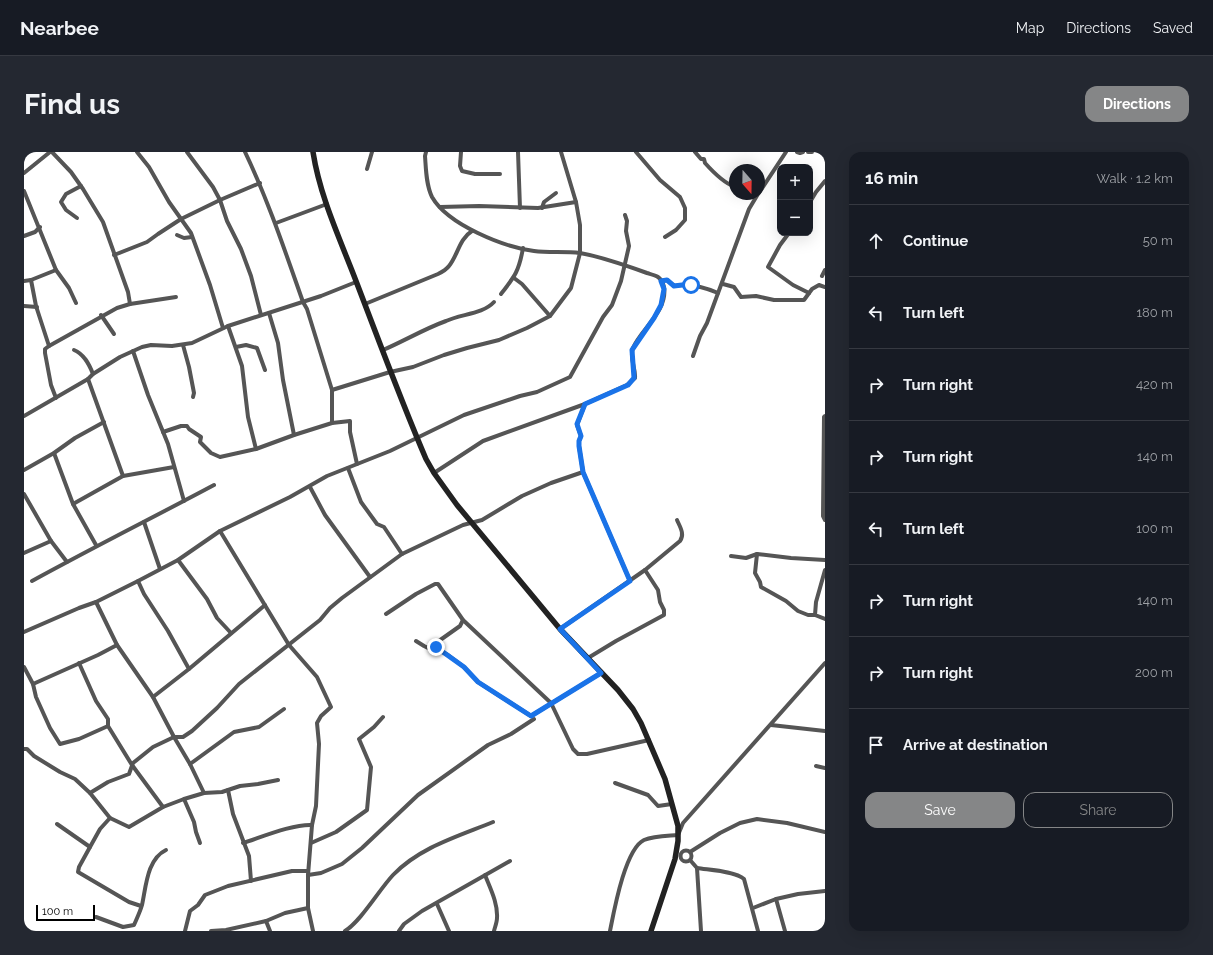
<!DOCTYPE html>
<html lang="en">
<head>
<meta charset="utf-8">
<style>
  :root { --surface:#171b24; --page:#242831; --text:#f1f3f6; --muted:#9ea1a6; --line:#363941; --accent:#858687 }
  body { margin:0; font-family:Raleway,sans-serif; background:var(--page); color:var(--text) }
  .controls { position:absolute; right:12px; top:12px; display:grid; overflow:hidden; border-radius:8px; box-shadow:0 4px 16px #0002 }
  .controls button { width:36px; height:36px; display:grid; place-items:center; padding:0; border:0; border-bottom:1px solid var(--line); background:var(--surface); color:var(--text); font:20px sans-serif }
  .compass { position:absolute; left:705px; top:12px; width:36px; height:36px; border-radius:50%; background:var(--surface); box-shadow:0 4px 16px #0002; rotate:160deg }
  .scale { position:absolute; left:12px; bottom:10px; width:59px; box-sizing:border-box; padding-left:4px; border:2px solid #000; border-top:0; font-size:11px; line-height:14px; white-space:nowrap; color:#000; -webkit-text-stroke:3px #fff; paint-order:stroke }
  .stop { position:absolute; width:12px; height:12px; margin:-9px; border:3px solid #1a73e8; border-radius:50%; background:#fff }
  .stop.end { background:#1a73e8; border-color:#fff; box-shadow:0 1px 4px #0008 }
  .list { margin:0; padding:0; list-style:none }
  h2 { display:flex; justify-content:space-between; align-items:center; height:52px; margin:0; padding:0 16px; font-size:17px }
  h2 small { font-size:13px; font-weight:400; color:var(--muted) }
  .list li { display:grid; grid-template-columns:26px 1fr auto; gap:12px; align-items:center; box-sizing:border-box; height:72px; padding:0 16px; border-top:1px solid var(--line) }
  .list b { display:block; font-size:15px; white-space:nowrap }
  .list em { font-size:13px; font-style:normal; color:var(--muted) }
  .actions { display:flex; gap:8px; padding:12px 16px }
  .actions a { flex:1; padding:9px 0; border:1px solid var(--accent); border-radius:12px; text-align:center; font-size:14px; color:var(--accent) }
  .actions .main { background:var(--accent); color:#fff }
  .icon { flex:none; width:22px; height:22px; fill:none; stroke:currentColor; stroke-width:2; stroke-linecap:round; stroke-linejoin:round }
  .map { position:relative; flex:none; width:801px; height:779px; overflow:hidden; border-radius:12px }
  header { display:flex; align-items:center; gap:24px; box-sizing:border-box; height:56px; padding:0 20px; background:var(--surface); border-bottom:1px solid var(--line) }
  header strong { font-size:19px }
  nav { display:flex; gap:22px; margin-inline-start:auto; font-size:14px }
  .intro { display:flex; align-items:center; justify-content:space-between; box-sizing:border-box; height:96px; padding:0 24px }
  h1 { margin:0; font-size:28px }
  .button { padding:10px 18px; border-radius:12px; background:var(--accent); color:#fff; font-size:14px; font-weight:700 }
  main { display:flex; gap:24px; padding:0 24px }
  aside { flex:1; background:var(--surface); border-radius:12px; box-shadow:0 4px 16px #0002 }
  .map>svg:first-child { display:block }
</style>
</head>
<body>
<header>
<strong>Nearbee</strong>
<nav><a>Map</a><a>Directions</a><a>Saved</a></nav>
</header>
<div class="intro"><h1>Find us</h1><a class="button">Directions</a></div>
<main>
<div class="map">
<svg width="801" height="779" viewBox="0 0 801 779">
  <rect width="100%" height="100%" fill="#fff"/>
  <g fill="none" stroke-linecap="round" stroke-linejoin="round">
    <g stroke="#555" stroke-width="4">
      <polyline points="28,0 47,20 59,37 79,70 104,140 106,152"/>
      <polyline points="113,0 125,15 145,50 167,81 186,133 199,176"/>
      <polyline points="163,0 189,35 196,48 203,69 217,97 227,124 237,163"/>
      <path d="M221,0C244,48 261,99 279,150L283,157L308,238V271"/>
      <path d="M402,0L401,4C402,17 402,33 408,45C424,73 480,95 510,99C525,101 541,99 556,101C578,105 601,113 623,121C626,122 631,123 634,125C637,127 639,131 640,135C644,159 617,177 609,196C605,206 612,216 611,226L603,233L561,252L459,289L410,321"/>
      <polyline points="437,0 436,14 438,19 451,22 476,22"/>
      <polyline points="494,0 496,56"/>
      <polyline points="612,0 636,28 656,45 661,56 661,68 652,78 641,85"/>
      <path d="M671,0L677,7H680L681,11C689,20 700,31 711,35"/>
      <polyline points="773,0 776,1 779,0"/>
      <polyline points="784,0 788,0"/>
      <polyline points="343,17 348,0"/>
      <polyline points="0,21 26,0"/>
      <polyline points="0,39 32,118 45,136 52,151"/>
      <polyline points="735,41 762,0"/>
      <polyline points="786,50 792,40 801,29"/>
      <polyline points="416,55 455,54 514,56 552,50"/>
      <polyline points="518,56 520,50 532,41"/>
      <polyline points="53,66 42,58 37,50 42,42 57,34"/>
      <polyline points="252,71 303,52"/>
      <polyline points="765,81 756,93 744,115 769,133 785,141"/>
      <polyline points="153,83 160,86 168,85"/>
      <polyline points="0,84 11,80 16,75"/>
      <polyline points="90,103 123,90 134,82 157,67 196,48 236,31"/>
      <polyline points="798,124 801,118"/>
      <polyline points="490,126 498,132 526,164"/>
      <polyline points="7,128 12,154 25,194"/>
      <polyline points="0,129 7,128 32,118"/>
      <path d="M637,129L643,128L650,134C665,131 680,135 694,141"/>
      <polyline points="699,132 710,135 717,145 732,144 750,148 780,148 788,137 795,133 801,135"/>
      <path d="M477,142C491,124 495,119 499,96"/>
      <path d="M341,152L414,122C418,120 422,118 425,114C434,103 435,87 448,79"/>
      <polyline points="0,154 13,155"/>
      <polyline points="245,161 254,191 259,228 270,283"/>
      <polyline points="77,163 90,182"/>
      <polyline points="204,174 218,214 224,265 232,297"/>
      <polyline points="159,193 165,215 170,241 169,245"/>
      <polyline points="212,195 222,193 233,196 241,218"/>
      <path d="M50,198C60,202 65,212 69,222"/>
      <path d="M359,198C380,189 400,177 422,169C437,162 459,162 470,150"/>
      <polyline points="109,199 124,243 144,292 160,349"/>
      <polyline points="669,204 676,184 683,171 725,57 734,42"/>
      <polyline points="64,227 99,324"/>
      <polyline points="308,238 366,220 389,215 420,203 443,196 475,188 503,176 526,164 547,136 556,101 556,73 552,50 537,0"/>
      <polyline points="32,246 27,233 21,201 21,197 25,194 93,156 106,152 152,145"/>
      <polyline points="561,252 553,273 557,284 555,289 555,294 559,320 606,429"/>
      <polyline points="0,264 64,227 69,222 96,205 118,195 127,193 148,194 168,191 204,174 297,144 332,130"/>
      <polyline points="801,264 800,265 799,364 801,368"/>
      <polyline points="139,280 157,274 163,274 165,277 177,285 176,290 187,301 196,305 232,297 270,283 308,271 326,269 326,280 333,312"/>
      <polyline points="30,301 49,352 72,393"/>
      <polyline points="324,316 337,350 353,372 360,375 378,402"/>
      <polyline points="0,318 30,301 51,286 80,270"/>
      <polyline points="286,335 301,363 346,425"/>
      <polyline points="0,342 27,389 43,410"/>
      <polyline points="49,352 99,324 150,315"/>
      <polyline points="120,370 136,417"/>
      <polyline points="196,379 265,493 293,525 307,555 297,564 293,571 295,592 292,654 288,673 284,723 284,756 289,779"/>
      <polyline points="0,401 27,389"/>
      <polyline points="733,402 731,421 736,430 737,435 762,449 774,459 784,463 791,463"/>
      <polyline points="707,404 722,406 733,402 767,406 801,408"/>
      <polyline points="154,408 183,447 193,466 207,481"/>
      <polyline points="801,418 792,450 791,463 801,467"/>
      <path d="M8,429C68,396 130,365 190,333"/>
      <polyline points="114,429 120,442 144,479 165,517"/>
      <polyline points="72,450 93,493 129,545 150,585 166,612 180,641"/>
      <polyline points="362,462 392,442 411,432 414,432 439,468 527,551 549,597 554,602 563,602 625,588"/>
      <path d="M536,477L621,418L656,389C661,382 656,375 653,368"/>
      <polyline points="0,480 55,456 72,450 114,429 154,408 196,379 266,345 303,324 366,299 440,263 496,244 513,240 546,225 579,165 588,153 597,129 605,94 602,79 603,69 601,63"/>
      <polyline points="392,489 400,494 406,497 413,497 424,503 440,515 454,530 507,564 577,521"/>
      <polyline points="410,497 412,491 436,474 439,468"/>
      <polyline points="564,506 592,489 640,463 640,458 636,450 634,438 621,418"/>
      <polyline points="55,511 72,549 84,567 84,574 108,613 139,655"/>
      <polyline points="0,515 9,532 12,545 26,576 36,592 55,587 84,574"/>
      <polyline points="9,532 74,503 93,493"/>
      <polyline points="129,545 165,517 241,453"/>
      <polyline points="747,573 801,579"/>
      <polyline points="0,597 3,597 10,604 36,620 51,627 66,641 86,666 76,677 66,695 33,672"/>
      <polyline points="166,612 210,580 235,575 260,557"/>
      <polyline points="792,614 801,616"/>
      <polyline points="591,631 624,643 634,654 648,652"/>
      <polyline points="204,638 209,662 225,704 227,729"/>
      <polyline points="66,641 84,630 105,622 109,611 129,595 150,585 159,585 168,579 193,556 215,532 296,468 306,456 318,446 378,402 439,373 458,368 498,344 527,331 559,320"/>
      <polyline points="160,647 170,670 172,680 176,691"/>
      <polyline points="86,666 105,675 139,655 160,647 180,641 198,640 216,634 234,632 254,628"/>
      <path d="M219,691C238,685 269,672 288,673"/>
      <polyline points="287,691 312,680 343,658 347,615 335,587 350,575 359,565"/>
      <polyline points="66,695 55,715 54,720 105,750 117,754"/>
      <circle cx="662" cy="704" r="5.5"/>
      <polyline points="666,700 696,681 716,671 733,667 763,671 801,680"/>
      <polyline points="666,708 673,716 677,779"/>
      <path d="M673,716C685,718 711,719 720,727L734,779"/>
      <polyline points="284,723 297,721 318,712 338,696 394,643 464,593 487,582 510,567"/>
      <path d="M461,723C466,736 474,751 473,766C473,770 471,775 470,779"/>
      <polyline points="752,747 761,779"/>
      <polyline points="413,752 425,779"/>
      <polyline points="729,756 752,747 774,742 801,739"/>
      <path d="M72,765L99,775L110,773C113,766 116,760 118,753C122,735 123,707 142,698"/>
      <polyline points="242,769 246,779"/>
      <polyline points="161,779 166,759 174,753 181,743 204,734 268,719 284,719"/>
      <polyline points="187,779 202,778 242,769 261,761 284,756"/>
      <path d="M321,779C337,769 355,738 369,723C396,695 435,684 469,670"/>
      <polyline points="375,779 380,772 398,759 486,709"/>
      <path d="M586,779C590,759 601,697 620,688C630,684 643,684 654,683L659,671L801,511"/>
    </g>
    <path stroke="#222" stroke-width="5.5" d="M289,0C296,45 316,87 332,129C355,189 377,249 402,307L410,321L433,353L536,477L594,538L609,557L617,571L641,627L654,674V689L651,707L627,779"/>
  </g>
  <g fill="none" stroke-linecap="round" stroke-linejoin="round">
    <polyline stroke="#1a73e8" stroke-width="5" points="412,495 440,515 454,530 507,564 577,521 536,477 606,429 559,320 555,294 555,289 557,284 553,272 561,252 604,233 610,226 608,198 630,166 637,153 640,137 637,129 643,128 650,134 658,133 667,133"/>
  </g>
</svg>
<div class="controls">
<button>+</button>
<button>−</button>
</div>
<svg class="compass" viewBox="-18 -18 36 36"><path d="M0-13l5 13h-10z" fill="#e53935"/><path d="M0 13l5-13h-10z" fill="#9ea1a6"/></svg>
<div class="scale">100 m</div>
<div class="stop" style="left:667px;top:133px"></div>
<div class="stop end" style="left:412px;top:495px"></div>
</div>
<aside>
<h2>16 min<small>Walk · 1.2 km</small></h2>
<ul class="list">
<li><svg class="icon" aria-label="ahead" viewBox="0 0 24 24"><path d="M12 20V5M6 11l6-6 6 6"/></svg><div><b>Continue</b></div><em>50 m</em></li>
<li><svg class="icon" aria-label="left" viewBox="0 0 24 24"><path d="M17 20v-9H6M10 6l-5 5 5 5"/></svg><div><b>Turn left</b></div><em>180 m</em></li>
<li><svg class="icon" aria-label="right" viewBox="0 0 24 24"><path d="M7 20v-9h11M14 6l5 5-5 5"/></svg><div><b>Turn right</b></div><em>420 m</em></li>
<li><svg class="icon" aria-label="right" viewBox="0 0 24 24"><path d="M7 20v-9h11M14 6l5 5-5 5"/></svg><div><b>Turn right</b></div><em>140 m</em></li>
<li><svg class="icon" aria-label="left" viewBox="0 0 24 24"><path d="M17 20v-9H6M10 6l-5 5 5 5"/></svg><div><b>Turn left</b></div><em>100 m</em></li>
<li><svg class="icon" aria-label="right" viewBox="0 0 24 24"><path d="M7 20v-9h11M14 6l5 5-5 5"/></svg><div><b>Turn right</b></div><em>140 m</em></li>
<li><svg class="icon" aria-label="right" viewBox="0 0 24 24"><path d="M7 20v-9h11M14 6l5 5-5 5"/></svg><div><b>Turn right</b></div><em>200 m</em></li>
<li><svg class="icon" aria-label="arrive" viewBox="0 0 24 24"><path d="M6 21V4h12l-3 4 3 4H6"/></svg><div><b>Arrive at destination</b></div></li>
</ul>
<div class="actions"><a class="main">Save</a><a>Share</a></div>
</aside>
</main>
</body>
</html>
